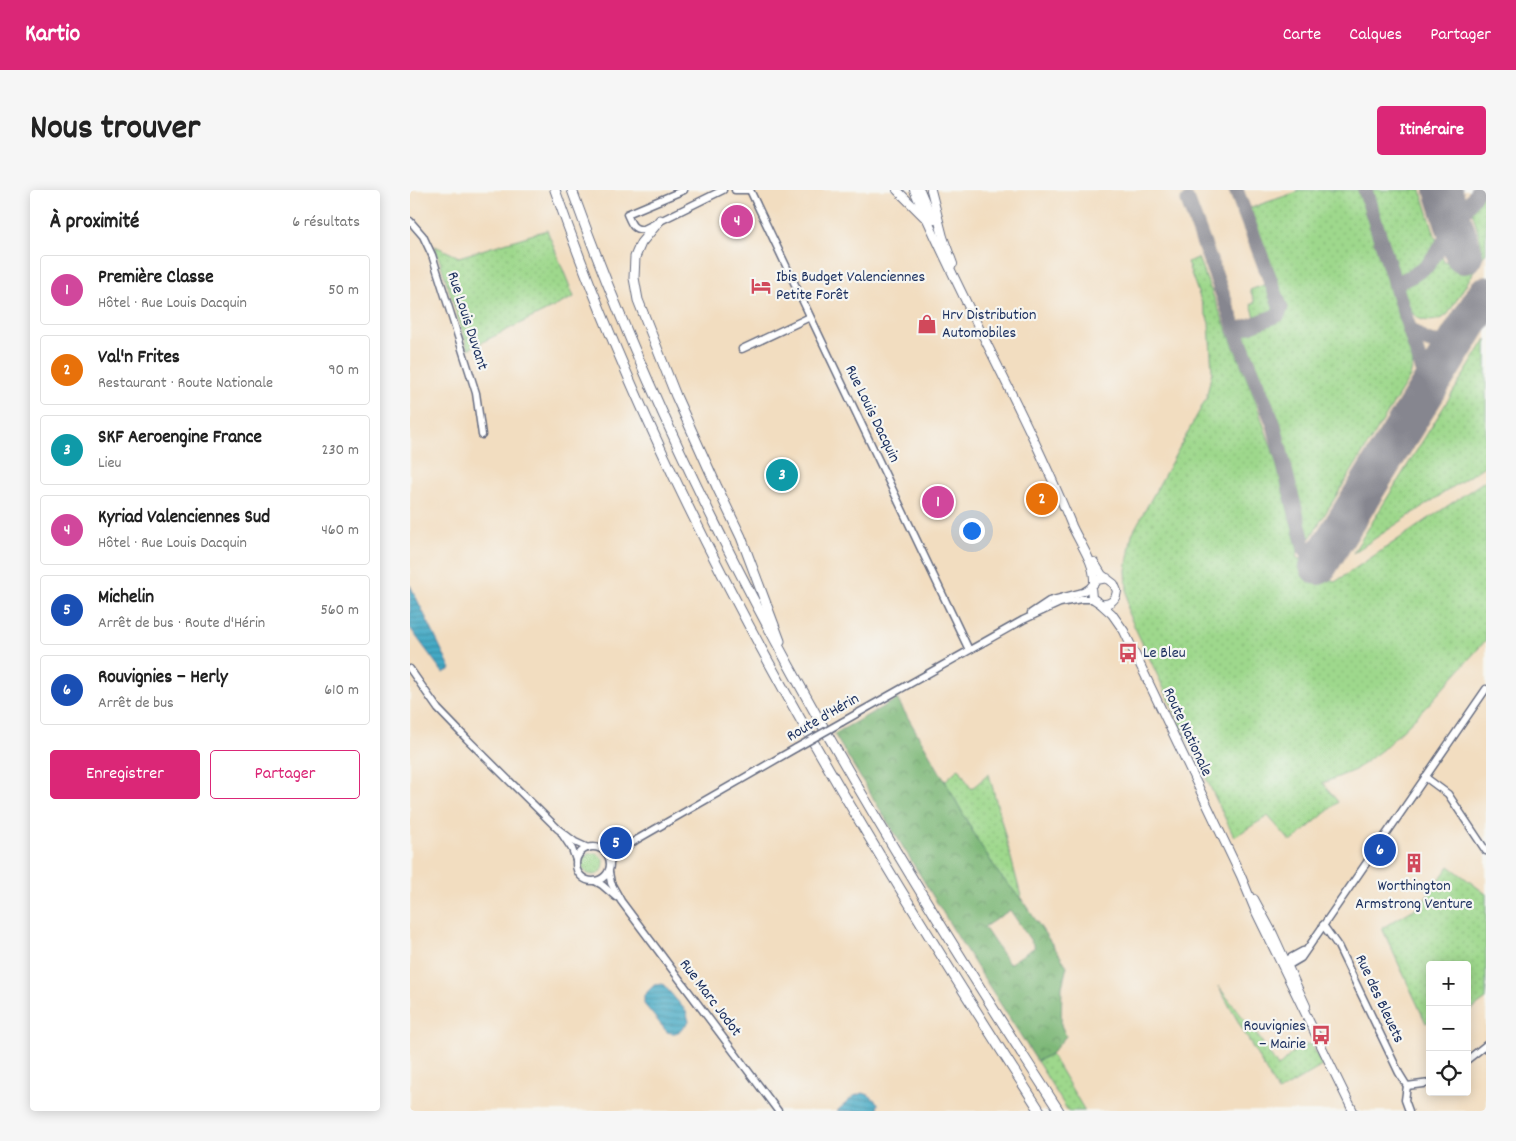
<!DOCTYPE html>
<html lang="fr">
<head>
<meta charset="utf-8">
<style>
  :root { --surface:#fff; --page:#f6f6f6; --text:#222; --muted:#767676; --line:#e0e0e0; --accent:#db2777 }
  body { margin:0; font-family:Dekko,sans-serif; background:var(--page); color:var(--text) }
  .controls { position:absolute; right:15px; bottom:15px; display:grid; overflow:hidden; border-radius:5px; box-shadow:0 2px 12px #0003 }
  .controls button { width:45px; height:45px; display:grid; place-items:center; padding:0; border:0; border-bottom:1px solid var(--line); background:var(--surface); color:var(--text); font:25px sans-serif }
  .you { position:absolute; left:561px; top:340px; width:18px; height:18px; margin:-12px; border:4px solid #fff; border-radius:50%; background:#1a73e8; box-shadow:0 0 0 8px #1a73e833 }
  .badge { display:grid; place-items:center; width:32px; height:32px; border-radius:50%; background:var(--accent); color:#fff; font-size:16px; font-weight:700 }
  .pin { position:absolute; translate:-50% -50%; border:2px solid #fff; box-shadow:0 1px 5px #0006 }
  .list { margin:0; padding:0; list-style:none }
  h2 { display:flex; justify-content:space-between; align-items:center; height:65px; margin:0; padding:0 20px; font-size:21px }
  h2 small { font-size:16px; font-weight:400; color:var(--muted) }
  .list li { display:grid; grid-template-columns:32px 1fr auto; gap:15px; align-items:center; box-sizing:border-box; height:70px; margin:0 10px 10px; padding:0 10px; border:1px solid var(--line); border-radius:5px }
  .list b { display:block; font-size:19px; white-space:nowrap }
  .list p { margin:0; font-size:16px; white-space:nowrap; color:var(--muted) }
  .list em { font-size:16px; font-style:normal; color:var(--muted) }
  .actions { display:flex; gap:10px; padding:15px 20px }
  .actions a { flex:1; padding:11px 0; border:1px solid var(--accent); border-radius:5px; text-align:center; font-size:18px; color:var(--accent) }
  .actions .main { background:var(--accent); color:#fff }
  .icon { flex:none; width:28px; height:28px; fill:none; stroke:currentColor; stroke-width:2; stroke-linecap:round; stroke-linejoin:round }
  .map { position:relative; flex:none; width:1076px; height:921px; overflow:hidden; border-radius:5px }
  header { display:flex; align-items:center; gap:30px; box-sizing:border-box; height:70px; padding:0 25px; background:var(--accent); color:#fff }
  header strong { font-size:24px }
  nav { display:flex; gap:28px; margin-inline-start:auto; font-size:18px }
  .intro { display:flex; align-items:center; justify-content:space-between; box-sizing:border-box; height:120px; padding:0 30px }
  h1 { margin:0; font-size:35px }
  .button { padding:12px 22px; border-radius:5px; background:var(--accent); color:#fff; font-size:18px; font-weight:700 }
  main { display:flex; gap:30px; padding:0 30px }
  aside { flex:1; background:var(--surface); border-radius:5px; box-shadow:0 2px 12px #0003 }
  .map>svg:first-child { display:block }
</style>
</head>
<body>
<header>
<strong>Kartio</strong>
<nav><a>Carte</a><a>Calques</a><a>Partager</a></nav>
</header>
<div class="intro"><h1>Nous trouver</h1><a class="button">Itinéraire</a></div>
<main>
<aside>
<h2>À proximité<small>6 résultats</small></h2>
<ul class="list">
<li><span class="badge" style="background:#d1479c">1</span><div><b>Première Classe</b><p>Hôtel · Rue Louis Dacquin</p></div><em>50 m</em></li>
<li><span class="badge" style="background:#e8710a">2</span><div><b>Val'n Frites</b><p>Restaurant · Route Nationale</p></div><em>90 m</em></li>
<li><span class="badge" style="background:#0f9aa8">3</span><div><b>SKF Aeroengine France</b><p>Lieu</p></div><em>230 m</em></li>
<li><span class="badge" style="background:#d1479c">4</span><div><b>Kyriad Valenciennes Sud</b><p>Hôtel · Rue Louis Dacquin</p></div><em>460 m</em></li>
<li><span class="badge" style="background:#1a4fb4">5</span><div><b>Michelin</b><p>Arrêt de bus · Route d'Hérin</p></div><em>560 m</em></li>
<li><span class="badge" style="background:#1a4fb4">6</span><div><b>Rouvignies – Herly</b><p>Arrêt de bus</p></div><em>610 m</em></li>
</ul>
<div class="actions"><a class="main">Enregistrer</a><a>Partager</a></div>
</aside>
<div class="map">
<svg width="1076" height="921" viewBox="0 0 1076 921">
  <defs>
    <pattern id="grass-dots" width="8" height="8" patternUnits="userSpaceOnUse" patternTransform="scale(1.25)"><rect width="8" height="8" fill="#9ed88c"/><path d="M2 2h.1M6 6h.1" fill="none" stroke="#88ba7b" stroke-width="1.8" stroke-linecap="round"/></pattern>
    <pattern id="forest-crowns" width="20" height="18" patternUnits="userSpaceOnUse" patternTransform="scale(1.25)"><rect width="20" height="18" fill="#7eb878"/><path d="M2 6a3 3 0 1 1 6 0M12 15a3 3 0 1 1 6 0" fill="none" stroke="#669666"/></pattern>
    <pattern id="water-rules" width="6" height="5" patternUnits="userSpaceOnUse" patternTransform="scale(1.25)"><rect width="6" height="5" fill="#44a9c4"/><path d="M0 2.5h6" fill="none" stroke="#388aa2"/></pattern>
  </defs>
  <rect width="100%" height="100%" fill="#f6f6f2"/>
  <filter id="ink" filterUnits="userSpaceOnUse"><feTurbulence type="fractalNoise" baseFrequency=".02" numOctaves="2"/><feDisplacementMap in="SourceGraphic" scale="10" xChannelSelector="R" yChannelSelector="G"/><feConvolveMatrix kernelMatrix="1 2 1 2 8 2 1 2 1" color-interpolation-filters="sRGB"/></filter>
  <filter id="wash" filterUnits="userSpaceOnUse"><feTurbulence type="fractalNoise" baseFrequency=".0096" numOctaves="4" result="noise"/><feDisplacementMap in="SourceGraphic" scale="20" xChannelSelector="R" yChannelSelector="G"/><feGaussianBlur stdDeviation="1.12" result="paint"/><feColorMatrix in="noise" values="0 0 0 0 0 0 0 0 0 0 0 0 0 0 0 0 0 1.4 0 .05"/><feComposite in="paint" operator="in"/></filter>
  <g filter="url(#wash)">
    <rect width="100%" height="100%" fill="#f2ddc0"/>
    <g fill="url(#grass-dots)" stroke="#5c8475">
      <polygon points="887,0 948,0 1003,173 1000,187 897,353 867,234 833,148 837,139 869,127 874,120 837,19 887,2"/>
      <polygon points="962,0 1011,0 1028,55 1011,76 992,87 990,88"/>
      <path d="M1072,0H1076V62L1038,124C1028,133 1009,134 1001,121C997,114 995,104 993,97L994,95L1017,81L1031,63L1034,72L1073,60L1061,17Z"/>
      <polygon points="137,40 164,107 58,159 25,56 49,67"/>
      <polygon points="788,68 844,207 865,268 888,361 886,367 925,392 1076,290 1076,450 1018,515 973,559 945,580 913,593 928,612 881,652 858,626 824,647 718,423 716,380 722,344 796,209 802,181 799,133 777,72"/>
      <polygon points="859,93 865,112 861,124 846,130 841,114 845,112 840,100"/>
      <polygon points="1076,149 1076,275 943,363"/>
      <polygon points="549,578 561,599 579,584 612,710 589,684 568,651 535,591"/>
      <circle cx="183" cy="674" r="11"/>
      <polygon points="1039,676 1076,704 1076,809 1057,823 1057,775 1020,775 1020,831 1016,833 972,738 1011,715"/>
      <polygon points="808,796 850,849 868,877 889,856 902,854 912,876 868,902"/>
      <polygon points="641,864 675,921 658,921 627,871"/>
    </g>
    <path fill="url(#forest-crowns)" stroke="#4c746b" fill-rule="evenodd" d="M487,509L535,591L568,651L589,684L612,710L657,776L652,797L651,835L656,846L641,864L627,871L551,752L424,544ZM600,720L625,757L599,774L574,737Z"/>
    <g fill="url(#water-rules)" stroke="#306c91">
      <polygon points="0,395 41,479 33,483 0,438"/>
      <path d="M253,794L276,821L279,831C273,839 268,846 257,842L234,814V805L244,795Z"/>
      <polygon points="453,903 459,905 468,913 467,921 427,921 444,906"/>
    </g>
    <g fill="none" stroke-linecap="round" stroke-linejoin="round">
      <g stroke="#86868f" stroke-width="15">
        <path d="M826,0L871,118L868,125L831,139L828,146L864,235L895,359C905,368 913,363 921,355"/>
        <polyline points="955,0 1015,188 1015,198 1012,208"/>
        <polyline points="778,11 828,146"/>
        <polyline points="985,94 1002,86 1017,76 1045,36 1068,0"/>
        <path d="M999,138C1018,157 1034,158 1054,141"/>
      </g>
      <g stroke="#86868f" stroke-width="38">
        <polyline points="1033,0 1054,65"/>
        <polyline points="908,376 1076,105"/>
      </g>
    </g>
  </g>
  <g filter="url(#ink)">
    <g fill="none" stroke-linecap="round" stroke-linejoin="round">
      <defs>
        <g id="minor">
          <path d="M274,0L217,24C221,33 223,41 234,39L313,0"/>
          <polyline points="325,0 338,0"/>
          <polyline points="340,0 559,460"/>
          <polyline points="0,31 13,46 22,65 66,203 72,245"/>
          <polyline points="332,159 400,127"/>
          <polyline points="621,423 639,411 673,402 681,397"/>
          <polyline points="0,479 28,519 57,549 148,639 165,652 178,658"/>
          <polyline points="432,532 613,430 650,413 671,409 683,409"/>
          <polyline points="1015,587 1038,604 1076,661"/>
          <polyline points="152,644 162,659 166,670"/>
          <circle cx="183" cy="674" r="17"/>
          <polyline points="191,659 204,658 217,654"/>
          <polyline points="200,672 208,663 226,650 386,558"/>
          <polyline points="199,682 201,693 211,711 368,921"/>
          <polyline points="185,691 192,695 206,707"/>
          <polyline points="913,735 928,756 989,883 997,896"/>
          <polyline points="871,773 893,761"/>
          <polyline points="874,778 891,768 1076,499"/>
          <polyline points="1057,870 1076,855"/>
          <polyline points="997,896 995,910 999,921"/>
          <polyline points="997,896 1020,893"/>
        </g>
        <g id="major">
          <polyline points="487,0 514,27"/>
          <path d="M504,0C553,114 615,221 662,336C670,354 685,373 684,392"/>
          <polyline points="510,0 523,30"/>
          <polyline points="521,0 533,47 543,74"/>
          <path d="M684,372L692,385L704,394L707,401C706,410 700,415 691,414L682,408L681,397L687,390L697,388"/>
          <polyline points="692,415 702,424 714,441 831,686 845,720 943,921"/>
          <polyline points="844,709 863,744 896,816"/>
        </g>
        <g id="highway">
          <path d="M145,0C260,330 442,629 630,921"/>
          <path d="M162,0C281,332 458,627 649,921"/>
          <polyline points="250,30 231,53 225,67 224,88 228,110 266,206 307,297 331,347 370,451"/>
        </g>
      </defs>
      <use href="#minor" stroke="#666c80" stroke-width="9"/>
      <use href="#major" stroke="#666c80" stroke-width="10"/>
      <use href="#highway" stroke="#666c80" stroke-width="11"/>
      <use href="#minor" stroke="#fff" stroke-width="6"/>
      <use href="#major" stroke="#fff" stroke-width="8"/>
      <use href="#highway" stroke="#fff" stroke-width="9"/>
      <defs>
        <polyline id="minor-bridge" points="386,558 432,532"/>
      </defs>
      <use href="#minor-bridge" stroke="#666c80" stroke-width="9" stroke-linecap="butt"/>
      <use href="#minor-bridge" stroke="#fff" stroke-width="6"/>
    </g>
  </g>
  <defs>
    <symbol id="hotel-bare" viewBox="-9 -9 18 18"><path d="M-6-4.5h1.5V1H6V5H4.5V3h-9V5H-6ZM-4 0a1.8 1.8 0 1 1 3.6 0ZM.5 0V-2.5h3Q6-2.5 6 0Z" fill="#d1495b" stroke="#f6f6f2" stroke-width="2.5" paint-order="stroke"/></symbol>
    <symbol id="shop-bare" viewBox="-9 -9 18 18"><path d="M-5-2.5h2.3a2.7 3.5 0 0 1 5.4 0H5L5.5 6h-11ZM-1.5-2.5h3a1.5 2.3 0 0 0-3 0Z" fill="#d1495b" stroke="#f6f6f2" stroke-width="2.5" paint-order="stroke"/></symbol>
    <symbol id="bus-bare" viewBox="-9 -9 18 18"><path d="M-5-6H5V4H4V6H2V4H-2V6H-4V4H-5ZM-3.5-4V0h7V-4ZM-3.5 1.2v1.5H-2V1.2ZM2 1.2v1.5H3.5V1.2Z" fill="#d1495b" stroke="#f6f6f2" stroke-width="2.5" paint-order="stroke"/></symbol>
    <symbol id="building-bare" viewBox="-9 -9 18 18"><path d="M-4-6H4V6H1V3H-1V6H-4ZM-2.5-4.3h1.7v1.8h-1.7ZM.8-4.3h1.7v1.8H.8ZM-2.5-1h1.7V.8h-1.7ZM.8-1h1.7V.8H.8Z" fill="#d1495b" stroke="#f6f6f2" stroke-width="2.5" paint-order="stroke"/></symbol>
  </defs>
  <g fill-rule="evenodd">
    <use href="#hotel-bare" x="337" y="82" width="28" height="28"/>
    <use href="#shop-bare" x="503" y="120" width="28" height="28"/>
    <use href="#bus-bare" x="704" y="449" width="28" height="28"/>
    <use href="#building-bare" x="990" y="659" width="28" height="28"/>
    <use href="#bus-bare" x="897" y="831" width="28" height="28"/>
  </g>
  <g text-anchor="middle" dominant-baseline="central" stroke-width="4.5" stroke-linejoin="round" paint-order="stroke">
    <g font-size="16" fill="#1b2f5e" stroke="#f6f6f2" text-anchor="start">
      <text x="366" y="87">Ibis Budget Valenciennes<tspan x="366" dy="18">Petite Forêt</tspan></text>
      <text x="532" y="125">Hrv Distribution<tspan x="532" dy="18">Automobiles</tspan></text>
      <text x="733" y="463">Le Bleu</text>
      <text x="1004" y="696" text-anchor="middle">Worthington<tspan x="1004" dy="18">Armstrong Venture</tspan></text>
      <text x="896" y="836" text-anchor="end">Rouvignies<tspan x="896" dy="18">– Mairie</tspan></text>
    </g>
    <g font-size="16" fill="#1b2f5e" stroke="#f6f6f2">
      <text transform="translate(57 131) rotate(72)">Rue Louis Duvant</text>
      <text transform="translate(462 224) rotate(64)">Rue Louis Dacquin</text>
      <text transform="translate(413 528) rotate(-30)">Route d'Hérin</text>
      <text transform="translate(777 542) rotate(65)">Route Nationale</text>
      <text transform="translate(300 808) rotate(53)">Rue Marc Jodot</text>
      <text transform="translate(969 809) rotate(65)">Rue des Bleuets</text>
    </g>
  </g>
</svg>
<div class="controls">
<button>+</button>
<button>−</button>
<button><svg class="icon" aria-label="locate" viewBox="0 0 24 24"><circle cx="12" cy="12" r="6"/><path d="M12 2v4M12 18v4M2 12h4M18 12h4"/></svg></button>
</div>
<div class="you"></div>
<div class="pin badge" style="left:528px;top:312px;background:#d1479c">1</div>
<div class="pin badge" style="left:632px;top:309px;background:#e8710a">2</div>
<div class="pin badge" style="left:372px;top:285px;background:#0f9aa8">3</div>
<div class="pin badge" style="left:327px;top:31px;background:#d1479c">4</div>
<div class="pin badge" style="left:206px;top:653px;background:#1a4fb4">5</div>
<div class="pin badge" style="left:970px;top:660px;background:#1a4fb4">6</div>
</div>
</main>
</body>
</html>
